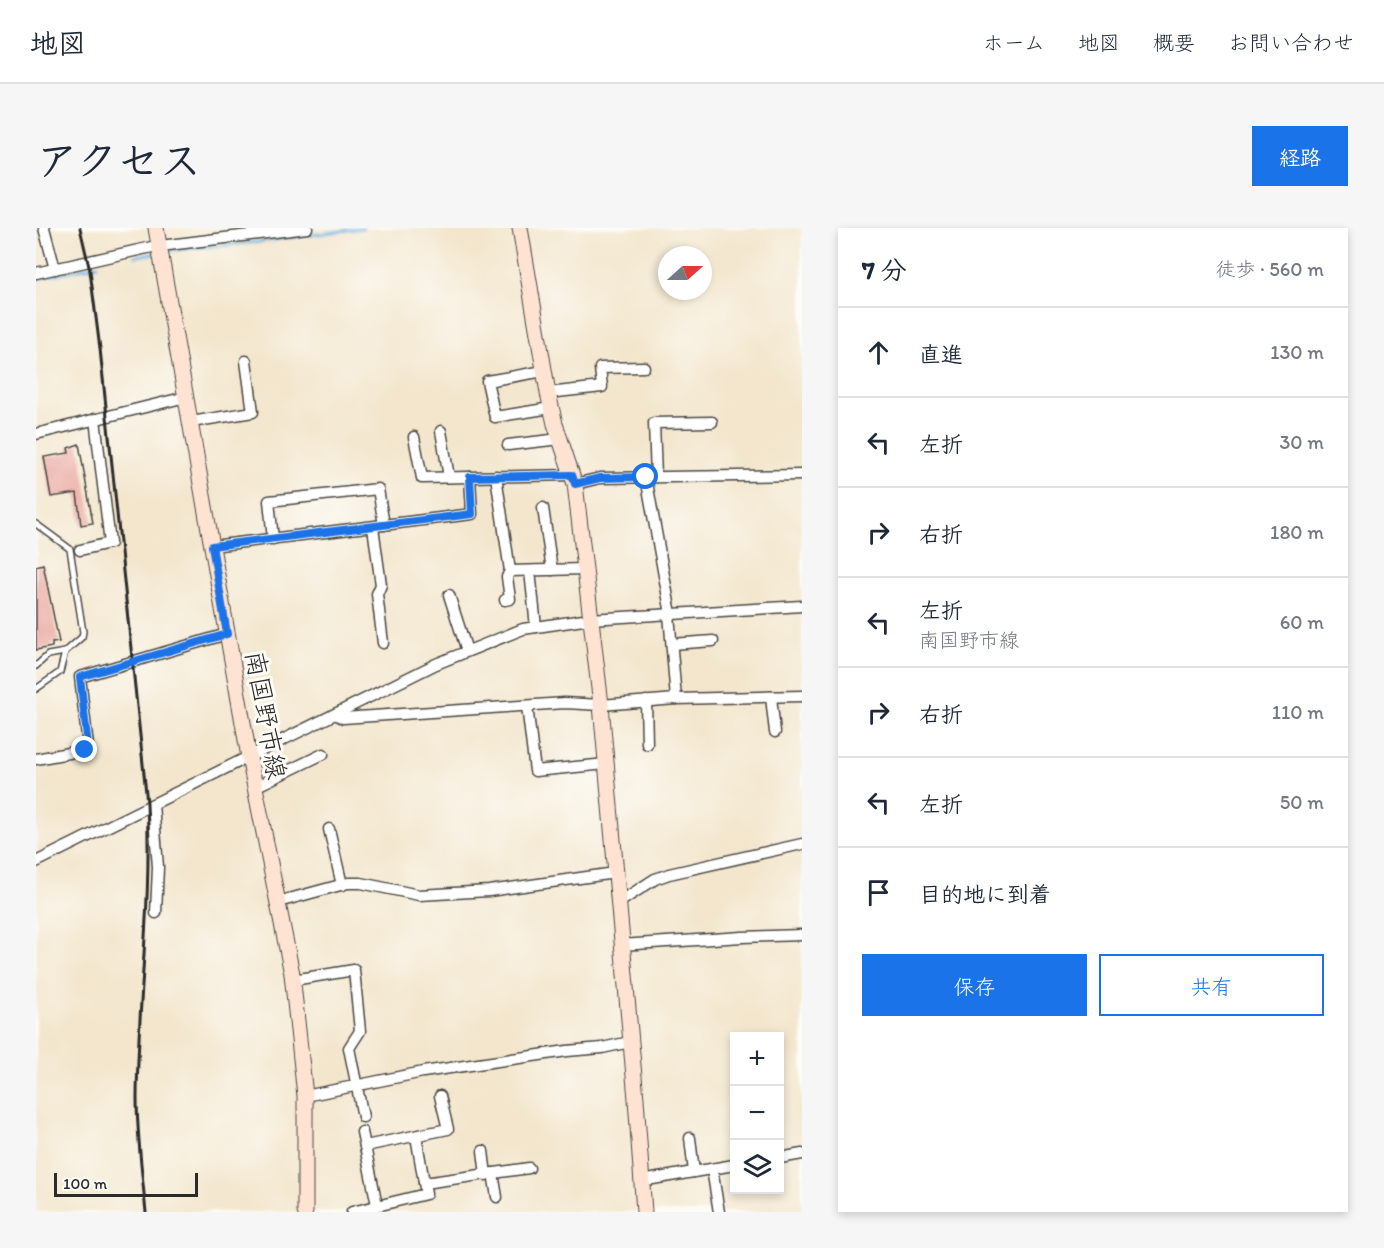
<!DOCTYPE html>
<html lang="ja">
<head>
<meta charset="utf-8">
<style>
  :root { --surface:#fff; --page:#f6f6f7; --text:#1f2937; --muted:#747a83; --line:#e0e1e3; --accent:#1a73e8 }
  body { margin:0; font-family:Itim,"Klee One",sans-serif; background:var(--page); color:var(--text) }
  .controls { position:absolute; right:18px; bottom:18px; display:grid; overflow:hidden; border-radius:0px; box-shadow:0 3px 9px #0003 }
  .controls button { width:54px; height:54px; display:grid; place-items:center; padding:0; border:0; border-bottom:2px solid var(--line); background:var(--surface); color:var(--text); font:30px sans-serif }
  .compass { position:absolute; left:622px; top:18px; width:54px; height:54px; border-radius:50%; background:var(--surface); box-shadow:0 3px 9px #0003; rotate:69deg }
  .scale { position:absolute; left:18px; bottom:15px; width:144px; box-sizing:border-box; padding-left:6px; border:3px solid #2b2b2b; border-top:0; font-size:16px; line-height:21px; white-space:nowrap; color:#2b2b2b; -webkit-text-stroke:4px #fdfcf7; paint-order:stroke }
  .stop { position:absolute; width:18px; height:18px; margin:-14px; border:4px solid #1a73e8; border-radius:50%; background:#fff }
  .stop.end { background:#1a73e8; border-color:#fff; box-shadow:0 2px 6px #0008 }
  .list { margin:0; padding:0; list-style:none }
  h2 { display:flex; justify-content:space-between; align-items:center; height:78px; margin:0; padding:0 24px; font-size:26px }
  h2 small { font-size:20px; font-weight:400; color:var(--muted) }
  .list li { display:grid; grid-template-columns:39px 1fr auto; gap:18px; align-items:center; box-sizing:border-box; height:90px; padding:0 24px; border-top:2px solid var(--line) }
  .list b { display:block; font-size:22px; white-space:nowrap }
  .list p { margin:0; font-size:20px; white-space:nowrap; color:var(--muted) }
  .list em { font-size:20px; font-style:normal; color:var(--muted) }
  .actions { display:flex; gap:12px; padding:18px 24px }
  .actions a { flex:1; padding:14px 0; border:2px solid var(--accent); border-radius:0px; text-align:center; font-size:21px; color:var(--accent) }
  .actions .main { background:var(--accent); color:#fff }
  .icon { flex:none; width:33px; height:33px; fill:none; stroke:currentColor; stroke-width:2; stroke-linecap:round; stroke-linejoin:round }
  .map { position:relative; flex:none; width:766px; height:984px; overflow:hidden; border-radius:0px }
  header { display:flex; align-items:center; gap:36px; box-sizing:border-box; height:84px; padding:0 30px; background:var(--surface); border-bottom:2px solid var(--line) }
  header strong { font-size:28px }
  nav { display:flex; gap:33px; margin-inline-start:auto; font-size:21px }
  .intro { display:flex; align-items:center; justify-content:space-between; box-sizing:border-box; height:144px; padding:0 36px }
  h1 { margin:0; font-size:42px }
  .button { padding:15px 27px; border-radius:0px; background:var(--accent); color:#fff; font-size:21px; font-weight:700 }
  main { display:flex; gap:36px; padding:0 36px }
  aside { flex:1; background:var(--surface); border-radius:0px; box-shadow:0 3px 9px #0003 }
  .map>svg:first-child { display:block }
</style>
</head>
<body>
<header>
<strong>地図</strong>
<nav><a>ホーム</a><a>地図</a><a>概要</a><a>お問い合わせ</a></nav>
</header>
<div class="intro"><h1>アクセス</h1><a class="button">経路</a></div>
<main>
<div class="map">
<svg width="766" height="984" viewBox="0 0 766 984">
  <rect width="100%" height="100%" fill="#fdfcf7"/>
  <filter id="ink" filterUnits="userSpaceOnUse"><feTurbulence type="fractalNoise" baseFrequency=".0167" numOctaves="2"/><feDisplacementMap in="SourceGraphic" scale="12" xChannelSelector="R" yChannelSelector="G"/><feConvolveMatrix kernelMatrix="1 2 1 2 8 2 1 2 1" color-interpolation-filters="sRGB"/></filter>
  <filter id="wash" filterUnits="userSpaceOnUse"><feTurbulence type="fractalNoise" baseFrequency=".008" numOctaves="4" result="noise"/><feDisplacementMap in="SourceGraphic" scale="24" xChannelSelector="R" yChannelSelector="G"/><feGaussianBlur stdDeviation="1.35" result="paint"/><feColorMatrix in="noise" values="0 0 0 0 0 0 0 0 0 0 0 0 0 0 0 0 0 1.4 0 .05"/><feComposite in="paint" operator="in"/></filter>
  <g filter="url(#wash)">
    <rect width="100%" height="100%" fill="#f3e6cd"/>
    <g fill="none" stroke-linecap="round" stroke-linejoin="round">
      <g stroke="#69afdf" stroke-width="3">
        <polyline points="129,23 223,14 327,0"/>
        <polyline points="99,28 120,25"/>
        <polyline points="0,51 61,37"/>
      </g>
    </g>
    <g id="blocks">
      <g fill="#e9a69e">
        <polygon points="43,216 57,295 45,297 41,265 15,269 8,229 33,225 32,220"/>
        <polygon points="7,336 23,414 16,415 16,419 0,422 0,338"/>
      </g>
    </g>
  </g>
  <g filter="url(#ink)">
    <use href="#blocks" fill-opacity="0" stroke="#494743" stroke-width="1.5"/>
    <g fill="none" stroke-linecap="round" stroke-linejoin="round">
      <defs>
        <g id="lane">
          <polyline points="0,296 34,321 47,404 46,409 29,424 12,427 0,438"/>
          <polyline points="0,461 24,444 29,424"/>
        </g>
        <g id="street">
          <polyline points="8,0 19,41"/>
          <polyline points="0,45 116,19 271,0"/>
          <polyline points="508,143 451,153 459,189 515,180"/>
          <polyline points="512,165 566,159 564,140 608,139"/>
          <polyline points="155,194 217,184 210,133"/>
          <polyline points="405,203 413,249"/>
          <polyline points="0,206 150,169"/>
          <polyline points="378,209 386,250 536,247"/>
          <polyline points="472,217 524,211"/>
          <polyline points="460,248 474,343 548,341"/>
          <polyline points="610,249 635,386"/>
          <polyline points="620,249 618,195 676,194"/>
          <polyline points="539,256 564,250 766,247"/>
          <polyline points="507,280 516,342"/>
          <polyline points="337,299 345,357 341,366 347,415"/>
          <polyline points="237,311 233,273 342,261 348,297"/>
          <polyline points="176,318 436,286 434,249"/>
          <polyline points="44,322 74,315 59,191"/>
          <polyline points="494,343 500,399"/>
          <polyline points="413,367 431,423"/>
          <polyline points="469,372 474,371 471,349 474,343"/>
          <polyline points="633,386 640,471"/>
          <polyline points="636,416 677,413"/>
          <polyline points="735,469 739,504"/>
          <polyline points="610,473 611,516"/>
          <polyline points="491,478 499,543 570,536"/>
          <polyline points="299,486 307,490 529,475 565,477 640,471 766,468"/>
          <polyline points="0,531 49,522 52,518 44,449 191,406"/>
          <polyline points="219,559 287,526"/>
          <polyline points="117,576 122,639 120,685"/>
          <polyline points="293,601 306,657"/>
          <polyline points="0,634 400,436 487,401 554,391 766,378"/>
          <polyline points="242,674 312,655 325,655 383,667 453,663 579,645"/>
          <polyline points="582,675 619,651 633,646 766,616"/>
          <polyline points="585,717 706,709 766,707"/>
          <polyline points="257,752 318,742 324,803 313,820 327,889"/>
          <polyline points="269,868 387,844 531,823 566,820 594,814"/>
          <polyline points="326,904 341,977"/>
          <polyline points="654,910 658,944"/>
          <polyline points="329,918 412,901 404,868"/>
          <polyline points="447,923 450,947"/>
          <polyline points="744,930 766,926"/>
          <polyline points="676,941 683,984"/>
          <polyline points="457,945 461,969"/>
          <polyline points="605,953 698,937"/>
          <polyline points="388,955 493,940"/>
          <polyline points="316,984 390,966 380,908"/>
        </g>
        <g id="secondary">
          <polyline points="120,0 213,529 256,746 269,868 269,984"/>
          <polyline points="484,0 512,165 519,196 539,256 565,477 600,871 608,984"/>
        </g>
      </defs>
      <use href="#lane" stroke="#494743" stroke-width="8"/>
      <use href="#street" stroke="#494743" stroke-width="13"/>
      <use href="#secondary" stroke="#494743" stroke-width="17"/>
      <use href="#lane" stroke="#fff" stroke-width="5"/>
      <use href="#street" stroke="#fff" stroke-width="10"/>
      <use href="#secondary" stroke="#fee3d2" stroke-width="15"/>
      <path stroke="#2b2b2b" stroke-width="3" d="M44,0L54,43L64,121L111,575C116,674 102,771 101,869C101,908 106,946 110,984"/>
    </g>
  </g>
  <g fill="none" stroke-linecap="round" stroke-linejoin="round" filter="url(#ink)">
    <polyline stroke="#1a73e8" stroke-width="8" points="49,522 52,518 44,449 191,406 176,318 436,286 434,249 536,247 539,256 564,250 610,249"/>
  </g>
  <g text-anchor="middle" dominant-baseline="central" stroke-width="6" stroke-linejoin="round" paint-order="stroke">
    <g font-size="26" fill="#2b2b2b" stroke="#fdfcf7">
      <text transform="translate(230 487) rotate(80)">南国野市線</text>
    </g>
  </g>
</svg>
<div class="controls">
<button>+</button>
<button>−</button>
<button><svg class="icon" aria-label="layers" viewBox="0 0 24 24"><path d="M12 4l9 5-9 5-9-5zM3 14l9 5 9-5"/></svg></button>
</div>
<svg class="compass" viewBox="-18 -18 36 36"><path d="M0-13l5 13h-10z" fill="#e53935"/><path d="M0 13l5-13h-10z" fill="#747a83"/></svg>
<div class="scale">100 m</div>
<div class="stop" style="left:610px;top:249px"></div>
<div class="stop end" style="left:49px;top:522px"></div>
</div>
<aside>
<h2>7 分<small>徒歩 · 560 m</small></h2>
<ul class="list">
<li><svg class="icon" aria-label="ahead" viewBox="0 0 24 24"><path d="M12 20V5M6 11l6-6 6 6"/></svg><div><b>直進</b></div><em>130 m</em></li>
<li><svg class="icon" aria-label="left" viewBox="0 0 24 24"><path d="M17 20v-9H6M10 6l-5 5 5 5"/></svg><div><b>左折</b></div><em>30 m</em></li>
<li><svg class="icon" aria-label="right" viewBox="0 0 24 24"><path d="M7 20v-9h11M14 6l5 5-5 5"/></svg><div><b>右折</b></div><em>180 m</em></li>
<li><svg class="icon" aria-label="left" viewBox="0 0 24 24"><path d="M17 20v-9H6M10 6l-5 5 5 5"/></svg><div><b>左折</b><p>南国野市線</p></div><em>60 m</em></li>
<li><svg class="icon" aria-label="right" viewBox="0 0 24 24"><path d="M7 20v-9h11M14 6l5 5-5 5"/></svg><div><b>右折</b></div><em>110 m</em></li>
<li><svg class="icon" aria-label="left" viewBox="0 0 24 24"><path d="M17 20v-9H6M10 6l-5 5 5 5"/></svg><div><b>左折</b></div><em>50 m</em></li>
<li><svg class="icon" aria-label="arrive" viewBox="0 0 24 24"><path d="M6 21V4h12l-3 4 3 4H6"/></svg><div><b>目的地に到着</b></div></li>
</ul>
<div class="actions"><a class="main">保存</a><a>共有</a></div>
</aside>
</main>
</body>
</html>
